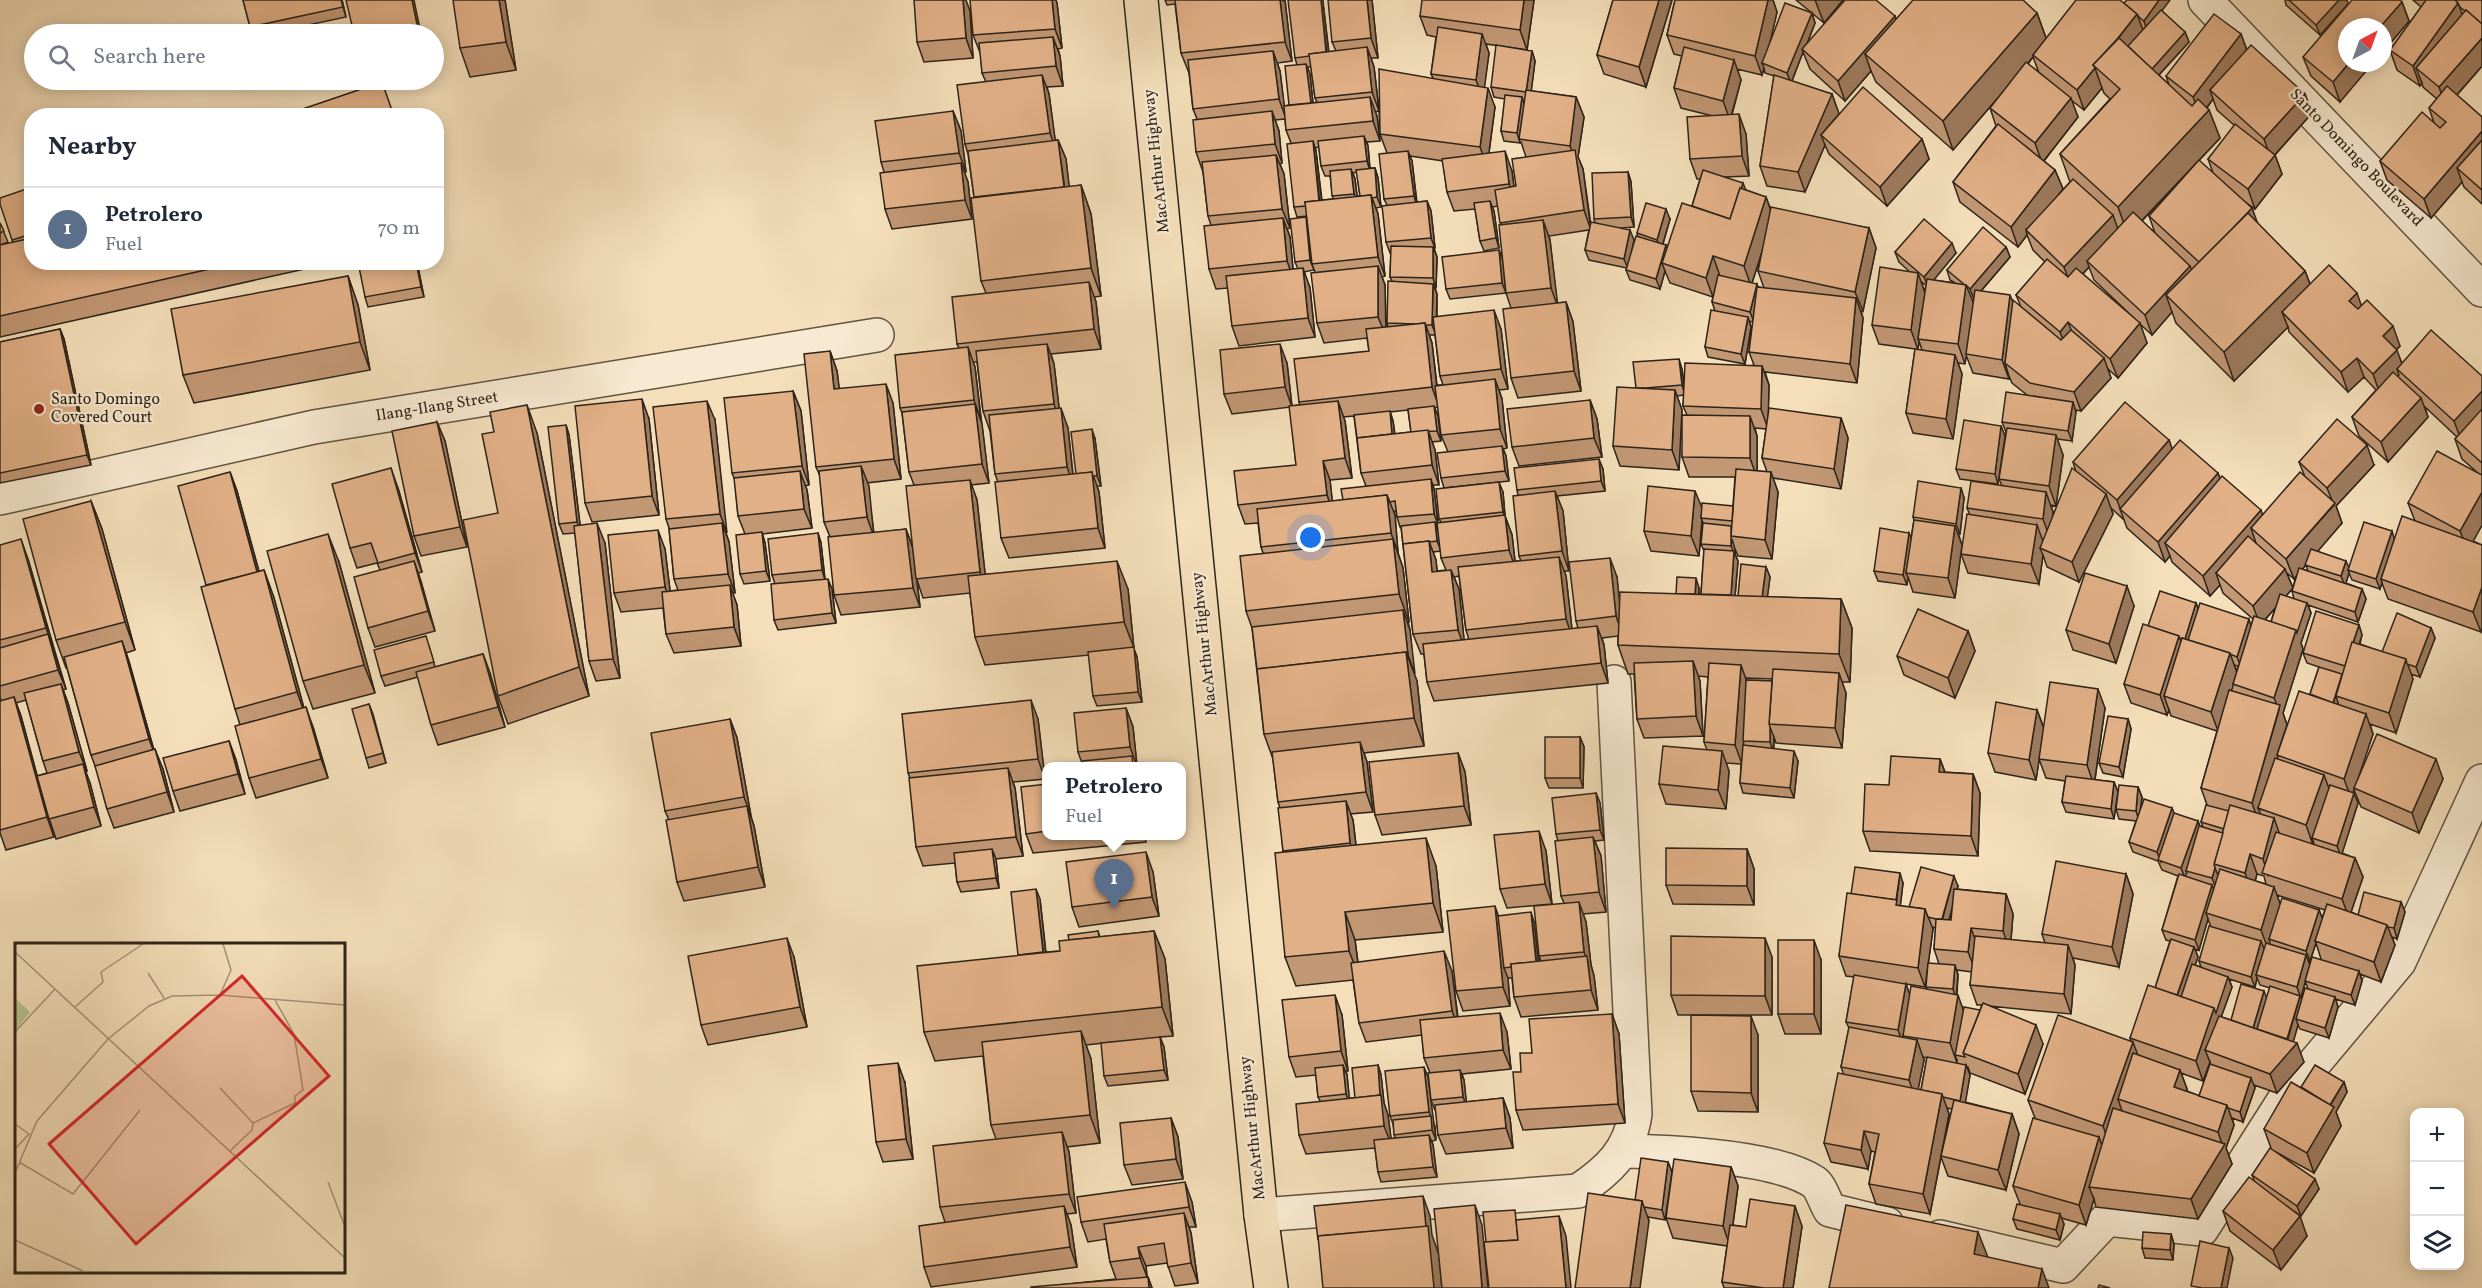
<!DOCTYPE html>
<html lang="en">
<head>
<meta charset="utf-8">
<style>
  :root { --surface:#fff; --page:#f2f2f3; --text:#1f2937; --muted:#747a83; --line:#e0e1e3; --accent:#0b8043 }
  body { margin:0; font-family:Vollkorn,serif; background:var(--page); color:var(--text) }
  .controls { position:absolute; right:18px; bottom:18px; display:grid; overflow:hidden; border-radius:12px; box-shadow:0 3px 15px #0003 }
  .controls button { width:54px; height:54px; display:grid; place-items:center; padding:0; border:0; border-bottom:2px solid var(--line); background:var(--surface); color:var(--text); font:30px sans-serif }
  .compass { position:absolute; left:2338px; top:18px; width:54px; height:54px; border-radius:50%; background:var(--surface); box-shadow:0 3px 15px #0003; rotate:41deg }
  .you { position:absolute; left:1311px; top:538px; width:21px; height:21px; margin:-15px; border:4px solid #fff; border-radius:50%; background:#1a73e8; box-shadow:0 0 0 9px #1a73e833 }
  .badge { display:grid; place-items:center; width:39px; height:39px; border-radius:50%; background:var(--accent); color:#fff; font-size:20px; font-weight:700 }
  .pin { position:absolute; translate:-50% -50px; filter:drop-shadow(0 2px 3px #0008) }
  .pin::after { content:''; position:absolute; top:32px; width:21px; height:18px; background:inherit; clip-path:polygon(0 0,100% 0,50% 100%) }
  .popup { position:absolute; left:1042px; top:762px; width:144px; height:78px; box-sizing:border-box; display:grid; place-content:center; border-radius:12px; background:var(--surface); filter:drop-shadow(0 2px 4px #0005); font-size:20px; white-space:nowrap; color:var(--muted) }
  .popup b { font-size:22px; color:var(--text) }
  .popup::after { content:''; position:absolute; left:50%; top:100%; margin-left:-12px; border:12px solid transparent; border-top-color:var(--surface) }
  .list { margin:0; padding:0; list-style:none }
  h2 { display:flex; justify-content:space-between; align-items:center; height:78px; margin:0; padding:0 24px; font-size:26px }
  h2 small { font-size:20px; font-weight:400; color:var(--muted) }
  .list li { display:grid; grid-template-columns:39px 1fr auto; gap:18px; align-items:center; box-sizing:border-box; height:84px; padding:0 24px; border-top:2px solid var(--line) }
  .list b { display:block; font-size:22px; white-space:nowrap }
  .list p { margin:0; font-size:20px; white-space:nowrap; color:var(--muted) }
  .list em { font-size:20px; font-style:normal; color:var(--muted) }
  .icon { flex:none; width:33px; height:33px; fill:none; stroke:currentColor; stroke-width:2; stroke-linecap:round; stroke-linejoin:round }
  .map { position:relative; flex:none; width:2482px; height:1288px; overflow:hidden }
  .search { position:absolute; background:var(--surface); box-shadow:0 3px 15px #0003; left:24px; top:24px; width:420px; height:66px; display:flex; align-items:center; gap:15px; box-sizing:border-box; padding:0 21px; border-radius:33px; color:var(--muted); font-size:22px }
  .panel { position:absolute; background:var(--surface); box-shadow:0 3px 15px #0003; left:24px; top:108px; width:420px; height:162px; border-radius:24px }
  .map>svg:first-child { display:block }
</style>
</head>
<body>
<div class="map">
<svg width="2482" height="1288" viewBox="0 0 2482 1288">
  <rect width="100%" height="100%" fill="#f4dfba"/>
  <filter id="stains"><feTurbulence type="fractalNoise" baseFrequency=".00333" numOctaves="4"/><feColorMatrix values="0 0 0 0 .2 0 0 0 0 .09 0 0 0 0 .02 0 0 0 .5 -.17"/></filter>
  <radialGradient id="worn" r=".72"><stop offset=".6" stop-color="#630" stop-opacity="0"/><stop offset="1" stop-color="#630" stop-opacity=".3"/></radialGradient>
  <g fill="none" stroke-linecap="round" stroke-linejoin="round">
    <defs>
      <g id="minor">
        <polyline points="2205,0 2482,290"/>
        <polyline points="0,498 314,427 877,335"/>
        <path d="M1623,1151C1670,1152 1775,1156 1814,1182C1821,1187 1825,1202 1830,1210L1887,1224"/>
        <path d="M1261,1215L1578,1191C1608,1171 1630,1151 1635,1114L1614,682"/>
        <polyline points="1940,1237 2063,1266 2107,1219 2202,1229 2286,1097 2399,962 2482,781"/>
      </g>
      <polyline id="trunk" points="1141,0 1261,1215 1271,1288"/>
    </defs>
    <use href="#minor" stroke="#5f5342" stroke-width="36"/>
    <use href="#trunk" stroke="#2d241a" stroke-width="36"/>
    <use href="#minor" stroke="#f8ead2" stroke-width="33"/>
    <use href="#trunk" stroke="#f4dfba" stroke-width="33"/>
  </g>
  <g fill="#c29774" stroke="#2d241a" stroke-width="1.5" fill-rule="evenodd">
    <polygon points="243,0 342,0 346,17 266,34 252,34"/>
    <polygon points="505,0 516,70 470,77 460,48"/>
    <path d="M1165,0H1285L1292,61L1277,63L1280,71L1284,106L1289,105L1297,65L1295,58L1323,2L1329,52L1336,51L1332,42L1372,0L1378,58H1371L1374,67L1379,109L1433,78L1431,74L1436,37L1427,35L1420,16L1534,0L1527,50L1486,44L1489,53L1484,87L1495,107L1489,153L1512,171L1514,187L1516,186L1526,157L1521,142L1520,143L1504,141L1501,131L1505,99L1494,97L1491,87L1532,51L1535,61L1531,91L1576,97L1584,117L1578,157L1583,169L1591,225L1595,223L1594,219L1628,172L1631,182L1634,227L1620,228L1634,240L1631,252L1638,237L1637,233L1670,219L1663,244L1666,245L1667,248L1692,206L1700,179H1697L1690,159L1713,116L1681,108L1674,88L1682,56L1674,54L1667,35L1675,0H1773L1777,12L1770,41L1812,13L1815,23L1807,44L1895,16L1896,19L2037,13L2046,38L2162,11L2185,32L2189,42L2159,75L2169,85L2166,76L2241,34L2247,50L2305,94L2312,113L2275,155L2282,174L2255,209L2241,199L2252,208L2256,222L2305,271L2310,284L2362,306L2400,346L2396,350L2402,363L2482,376V525L2473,541L2482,545V627L2481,632L2388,599L2382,583L2380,589L2352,580L2349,573L2346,583L2362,589L2366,599L2358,622L2308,605L2311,613L2301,643L2303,649L2283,713L2287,725L2310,694L2319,667L2307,663L2303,653L2359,625L2362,635L2360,644L2382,652L2431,628L2435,638L2420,677L2411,674L2413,679L2396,733L2370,724L2373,734L2360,772L2443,779L2419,833L2361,807L2354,790L2353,793L2358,803L2342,853L2355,858L2363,877L2351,912L2358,915L2401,902L2405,912L2397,939L2392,937L2395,945L2381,982L2360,974L2362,981L2355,1005L2335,999L2338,1007L2329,1038L2300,1029L2298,1025L2293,1041L2304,1062L2277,1093L2254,1085L2255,1088L2243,1122L2232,1118L2234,1125L2226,1148L2232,1164L2198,1219L2096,1207L2094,1199L2086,1225L2061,1218L2064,1224L2060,1240L2017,1229L2013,1219L2020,1204L2013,1186L2035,1118L2028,1100L2131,1041L2130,1038L2155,988L2170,941L2166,940L2162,930L2178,876L2162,870L2158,861L2133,852L2129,842L2136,821L2119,819L2116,809V803L2114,819L2066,812L2062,802L2065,781L2046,778L2039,759L2036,780L1995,772L1988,753L2037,710L2044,728L2105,708L2095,780L2114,782L2118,792L2138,787L2142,797L2141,808H2172L2174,814L2198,821L2200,826L2203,827L2201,822L2207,805L2201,788L2217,731L2171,716L2169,710L2167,715L2131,703L2124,684L2148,626L2196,603L2198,608L2251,626L2253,619L2223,593L2220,585L2210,596L2172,562L2170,556L2165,562L2127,528L2124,520L2111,508L2113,514L2079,582L2047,567L2043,555L2039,584L1968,573L1961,554L1970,515L1967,508L2002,486L1999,479L2006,432L2002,422L2027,395L2012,383L2009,376V379L1973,373L1966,355L1965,364L1958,363L1962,374L1953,439L1913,433L1906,413L1915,349L1879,344L1872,325L1910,272L1899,262L1895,252L1956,253L1933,280L1955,283L1950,280L1947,270L2006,247L2010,257L1981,291L2013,302L2021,307L2016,295L2045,262L2033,250L2027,235L2018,247L1960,202L1953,182L1996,126L1990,108L2001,94L1953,150L1876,82L1871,71L1845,101L1810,69L1803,52L1792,81L1832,94L1839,114L1922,139L1929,159L1887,206L1829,154L1825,145L1805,192L1767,186L1760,166L1774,76L1765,73L1764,68L1762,75L1737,69L1741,80L1732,115L1746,134L1749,176L1726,177L1746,190L1766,197L1771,210L1869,228L1876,248L1863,311H1861L1863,318L1857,383L1765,372L1769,385L1768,413L1841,418L1848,438L1841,489L1773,478L1778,492L1772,559L1738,556L1735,549V554L1738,561L1735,596H1738L1766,567L1770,577L1767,597L1841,599L1852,628L1850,682H1842L1846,693L1842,748L1776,743L1774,737V749L1798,761L1794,798L1743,793L1740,783L1741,764L1726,763L1729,771L1726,809L1666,804L1659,784L1707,750L1704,742L1708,677L1698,676L1700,681L1703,736L1644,738L1637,719L1634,674H1628L1618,645V636L1602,638L1604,645L1608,683L1434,701L1427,682L1424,654H1421L1413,634L1401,527H1400L1397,517L1396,511L1393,512L1395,515L1398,553L1403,568L1409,622H1408L1410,630L1414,674L1417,681L1424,746L1364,753L1367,762L1373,812L1350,814L1353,820L1356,845L1436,866L1443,932L1355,940L1358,962L1452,971L1458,1017L1507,1032L1511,1069L1462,1074L1464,1080L1466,1102L1503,1098L1510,1118L1513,1148L1446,1154L1438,1135L1436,1110H1435L1431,1100L1430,1073L1424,1058L1422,1035L1366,1042L1359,1023L1353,980L1296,986L1285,957L1283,852L1280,808L1278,802L1273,759L1264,734L1252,628L1246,611L1263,553L1261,547L1258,523L1245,524L1238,505L1296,465L1290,407L1232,414L1224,394L1287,363L1292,406L1300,405L1299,402L1369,351L1367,338L1324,343L1317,323L1315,273L1314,269V270L1304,272L1310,288L1315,337L1239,346L1232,326L1228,288L1216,289L1209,269L1211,225L1208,216L1203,172L1196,152L1197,119L1193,109L1189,73L1181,53L1175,4L1167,5ZM2033,57L2039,73L2028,64ZM1307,67H1311L1315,98L1317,102L1313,103L1310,74ZM2102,88L2104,93L2110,99L2060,154L2070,182L2058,195L2063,189L2055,170L2044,161L2078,117L2071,100L2084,110ZM2213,99L2217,110L2235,126L2208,159L2213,173L2149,216L2155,233L2142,221L2220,138L2209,110L2207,108ZM1379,111L1380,134L1387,153L1384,199L1387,205L1386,242L1390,253L1391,252L1390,277L1392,281L1387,323L1388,327H1386L1385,285L1382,277L1385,276L1378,214L1376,208L1381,207L1378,178L1375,168H1370L1368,146L1367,142L1380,141L1377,116L1375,112ZM1285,119L1286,130L1291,143L1294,207L1297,217L1307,216V220L1295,262L1298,269H1293L1290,237L1287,229L1290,228L1284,174L1280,164L1282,163L1279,131L1275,120ZM1319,147L1321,166L1325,176H1330L1333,199L1322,200L1316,151L1315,148ZM1410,156L1443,161L1447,192L1454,211L1475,209L1480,241L1484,251L1499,248L1494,211L1492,207L1498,206L1501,224L1502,259L1499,250L1446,289L1450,299L1506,293L1511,308V378L1518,398L1581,391L1573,322L1566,302L1557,303L1550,240L1549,236L1589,230L1585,250L1589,260L1627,268L1626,270L1630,280L1660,289L1665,271L1670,283L1713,297L1712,302L1715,311L1705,347L1708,357L1745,364L1751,327L1749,321L1753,322L1749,352L1754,365L1684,384L1682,369L1636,388L1613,446L1620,466L1679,470L1682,410L1677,396L1684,395L1683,406L1687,415L1682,457L1689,477H1735L1733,506L1702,508L1644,531L1651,551L1699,556L1702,520L1703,523L1701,544L1704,551L1701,594H1699V588L1676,594L1619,600L1617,577L1576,621L1578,628L1572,629L1566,576L1564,571H1569L1563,511L1557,496L1605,491L1603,469L1517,490L1518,495L1519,556L1521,561H1515L1512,535L1505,516L1503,492L1439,519L1441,522L1438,523L1434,489L1433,485H1439L1435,450L1432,442L1441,441L1438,416L1434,408L1438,407L1441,435L1448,452L1441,478L1444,488L1509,481L1506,456L1503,449L1507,448L1502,399L1499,390L1508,389L1501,329L1437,317V294L1435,288H1436L1437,257L1434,248H1435L1431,211L1427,201L1417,202L1412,161ZM1357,172L1360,196H1357L1355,179L1353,173ZM1761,255L1758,271L1764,288L1758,287L1752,283ZM2089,267L2094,280L2135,319L2083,274ZM1921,282L1926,285L1925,291ZM2172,312L2176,323L2234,381L2288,327L2289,332L2348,392L2364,377L2376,390L2352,417L2359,436L2388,462L2428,417L2425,407L2457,437L2455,439L2462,459L2479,474L2408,503L2415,521L2395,539L2349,568L2317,551L2342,523L2336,506L2374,465L2299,462L2305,477L2263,515L2220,479L2218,473L2172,449L2169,440L2073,462L2076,472L2053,515V512L2051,505L2056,506L2063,455L2057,439L2072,441L2076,410L2081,411L2111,378L2108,369L2118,378L2147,343L2140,324L2152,335ZM1429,335H1435L1440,376L1443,385H1437L1432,343ZM1919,341L1922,350H1918ZM1408,410L1411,432L1395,434L1393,421L1390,412ZM1354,416L1361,473L1366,486L1343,500L1332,501L1330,480L1352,478L1345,421L1343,417ZM1755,428L1766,429L1762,458L1767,472L1757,471V436ZM1441,551V558L1446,570L1437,571L1436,560L1433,552ZM2306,565L2308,571L2302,569ZM2287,573L2294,579L2296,576L2293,588ZM1459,576L1466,630L1469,640H1464L1459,589L1454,577ZM2292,589V591L2294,599L2286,596ZM2275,608L2271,622L2265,620ZM2234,665L2238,666L2237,671ZM1745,678L1772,679V681L1746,680ZM2257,874L2264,876L2266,884L2255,881ZM2277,895L2325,910L2322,918L2319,910L2280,904ZM2208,919L2211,927L2199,961L2201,967L2195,965L2198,957L2195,949L2199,950ZM2316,943L2321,959L2310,965L2309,961H2310ZM2309,968L2305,981L2308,989L2302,1000L2301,997ZM2257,978L2260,985L2270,988L2267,997L2231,1020L2221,1017L2232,987L2229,979L2255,987ZM2210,1062L2211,1065L2199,1096L2187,1091V1089L2181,1073L2203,1081Z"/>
    <polygon points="1613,0 1672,0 1646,87 1604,74 1597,55"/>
    <polygon points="1796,0 1843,0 1824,23"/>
    <polygon points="2285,0 2347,0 2348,4 2320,35 2286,5"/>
    <polygon points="2413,0 2455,0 2456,1 2482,0 2482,66 2457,95 2482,117 2482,204 2464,187 2462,182 2431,218 2387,180 2380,161 2434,123 2429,108 2437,99 2423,87 2422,83 2420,86 2397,70 2390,50 2421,7"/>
    <polygon points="2402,2 2409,21 2383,52 2383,27 2340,102 2311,76 2303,57"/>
    <polygon points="1057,3 1062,48 1058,49 1060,56 1063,86 1047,87 1049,94 1055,140 1058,140 1066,159 1069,187 1081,185 1091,214 1101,296 1094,297 1096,302 1101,349 1051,354 1054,364 1059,408 1068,428 1073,474 1076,474 1095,439 1101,486 1097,486 1099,492 1105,548 1009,558 1001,538 998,482 995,474 990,431 983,411 977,362 973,362 975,367 989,483 971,485 977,500 985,574 1128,589 1134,649 1137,657 1142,702 1097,706 1093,696 1089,655 985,665 975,637 970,593 923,598 917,580 920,607 841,615 834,595 830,537 824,522 820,476 816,467 830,351 837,371 839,389 893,403 901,479 867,483 874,533 906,529 913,548 914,485 909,472 902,413 900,408 959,348 957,344 986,293 981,281 974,197 968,154 965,144 986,82 982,73 981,55 973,35"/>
    <polygon points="970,11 973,58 924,62 917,42"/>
    <polygon points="363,80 430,80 385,89 365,87"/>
    <polygon points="953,111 961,131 966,172 964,172 968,182 972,219 892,229 885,209 884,172 881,162"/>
    <polygon points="32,187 32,262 336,262 0,337 0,245 13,243 12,240"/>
    <polygon points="0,223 8,242 0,245"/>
    <polygon points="417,262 424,297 368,307 365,297"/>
    <polygon points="348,276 358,305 370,370 194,403 183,375"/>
    <polygon points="60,329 64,339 91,465 0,483 0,342"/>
    <polygon points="793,391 801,411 809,485 805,486 807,490 812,528 762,534 765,543 770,581 744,584 740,574 745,534 738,516 735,480 732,473"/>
    <polygon points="1590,400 1597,419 1602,457 1519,466 1512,447"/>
    <polygon points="649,419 659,515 592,522 585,503"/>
    <polygon points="715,420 726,533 729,542 735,593 732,593 737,605 741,646 674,653 666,634 663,608 621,612 614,593 665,549 670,591 678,590 674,579 669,528 666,519"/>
    <polygon points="437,422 445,441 467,547 421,556 414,536"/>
    <polygon points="566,425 569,435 580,525 605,543 620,678 596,681 589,661 575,533 563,534 559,524"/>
    <polygon points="2001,426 2005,436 1998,484 1960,479 1956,469"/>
    <polygon points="494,432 537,433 589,696 508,724 498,696 498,513"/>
    <polygon points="230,472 237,491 259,571 264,570 274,598 304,708 313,727 328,778 256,798 249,778 240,725 235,709"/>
    <polygon points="398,488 422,572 418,573 435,631 375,647 368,628 380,570 377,563 357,568 350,548"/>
    <polygon points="1961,488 1964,498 1960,534 1958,533 1962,545 1955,598 1913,592 1908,577 1907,585 1878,581 1874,571 1909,533 1911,538 1914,520 1913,517"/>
    <polygon points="91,501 102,529 135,650 126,653 154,750 163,769 174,812 114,828 107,809 98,774 91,755 67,668 66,668 56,640"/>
    <polygon points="818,533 821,543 825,579 832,589 836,623 778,630 774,620 775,584 772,575"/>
    <path d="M0,545L28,559L66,689L63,690L68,703L87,771H85L90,783L101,826L56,839L50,821L54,837L6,850L0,833V701L1,700L0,697ZM26,700L43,761L47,773L37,776L21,716L16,703Z"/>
    <polygon points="339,562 375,693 313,709 303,681"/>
    <polygon points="2134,606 2116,663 2073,650 2066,630"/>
    <polygon points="1968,631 1975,651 1955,698 1904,675 1897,656"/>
    <polygon points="429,646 435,667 483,654 490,673 505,727 438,745 431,725 418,677 385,686 381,676"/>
    <polygon points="369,704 386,763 369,768 366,758"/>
    <polygon points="1126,708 1133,727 1137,766 1083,766 1078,752"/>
    <polygon points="730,719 737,738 751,816 754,826 765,887 684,901 677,882 669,820 665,811"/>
    <polygon points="1038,719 1045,779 1013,782 1015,788 1023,856 996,859 999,888 961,892 957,882 955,863 923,866 916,847 910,778 908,773"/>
    <polygon points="2128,719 2131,729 2123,777 2103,773 2099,763"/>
    <polygon points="1580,737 1584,747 1583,788 1549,788 1545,778"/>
    <polygon points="229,741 236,760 245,794 180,811 173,791"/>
    <polygon points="1458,753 1465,772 1471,825 1382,835 1375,815"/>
    <polygon points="1940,759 1945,772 1973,774 1980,793 1978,856 1870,851 1863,831 1889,785"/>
    <polygon points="1047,784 1047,836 1145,836 1146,842 1033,853 1026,834"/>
    <polygon points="1596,793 1600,803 1604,840 1595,841 1601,856 1606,912 1583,914 1586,922 1591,965 1594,976 1598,1010 1521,1017 1514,997 1512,978 1508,978 1510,1006 1463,1011 1456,991 1498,916 1534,922 1539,961 1541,961 1539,956 1564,903 1561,896 1558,841 1556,834"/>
    <polygon points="1747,849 1754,869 1754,905 1673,904 1666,885"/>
    <polygon points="1546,851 1552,904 1507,908 1500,889"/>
    <polygon points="1153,872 1159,916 1079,927 1072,907"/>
    <path d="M2126,874L2133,894L2119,967L2073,958L2075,965L2071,1014L1989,1006L2043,1044L2025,1094L1970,1073L1968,1067H1967L1970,1075L1965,1102L2012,1114L2019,1134L2006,1190L1948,1176L1941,1157L1930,1214L1876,1204L1869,1184L1875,1152L1871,1151L1868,1169L1831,1162L1824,1143L1844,1075L1841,1067L1849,1028L1846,1022L1854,977L1846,976L1839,956L1851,894L1903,883L1900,906L1909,907L1958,886L1957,889L2006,894L2013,914L2011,940L2045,943L2042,934ZM1952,907L1951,920H1949ZM1932,927L1936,928L1934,949L1939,964L1926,987L1927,989L1910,996L1906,984L1925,987L1933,929ZM1957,970L1972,972L1970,985L1977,1005H1982L1980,1010L1963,1009L1957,995L1958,975ZM1923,1057L1927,1058L1921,1090L1918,1089L1924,1060ZM1947,1108L1952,1109L1942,1153L1949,1114Z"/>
    <polygon points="1040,899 1046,952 1060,951 1069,940 1098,931 1100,937 1154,931 1165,959 1173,1036 1160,1037 1164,1047 1168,1080 1108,1086 1104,1076 1113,1042 1086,1045 1091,1059 1100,1143 1067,1147 1069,1152 1076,1213 1067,1214 1071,1225 1077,1267 931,1287 924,1267 945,1222 940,1207 996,1139 991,1125 983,1056 935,1061 924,1032 1018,955"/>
    <polygon points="794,957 807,1027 708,1045 701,1025"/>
    <polygon points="1772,957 1772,1015 1678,1015 1671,995"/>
    <polygon points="1821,960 1821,1034 1785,1034 1778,1014"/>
    <polygon points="1612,1014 1619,1034 1625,1123 1523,1130 1516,1110 1521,1072"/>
    <polygon points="1342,1015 1348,1071 1346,1071 1347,1075 1349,1098 1355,1098 1378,1065 1381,1075 1384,1103 1388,1115 1391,1139 1395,1138 1393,1124 1390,1116 1428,1077 1433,1121 1435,1126 1436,1140 1432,1141 1433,1145 1437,1177 1381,1182 1378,1172 1375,1148 1306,1154 1299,1135 1320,1101 1318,1097 1316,1075 1296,1077 1289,1057"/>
    <polygon points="1758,1035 1758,1112 1698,1111 1691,1091"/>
    <polygon points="2344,1082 2347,1092 2336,1112 2341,1126 2314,1173 2274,1151 2319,1189 2301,1216 2295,1212 2307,1236 2281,1270 2230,1231 2223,1211 2254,1180 2252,1175 2271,1148 2264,1129 2301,1087"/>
    <polygon points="905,1083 913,1159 883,1162 876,1142"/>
    <polygon points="1171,1118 1178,1137 1183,1179 1132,1185 1124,1165"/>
    <polygon points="1668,1162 1672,1172 1665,1220 1648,1217 1649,1221 1635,1200"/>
    <polygon points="1731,1167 1738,1186 1733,1225 1746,1227 1802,1226 1793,1288 1724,1288 1722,1282 1727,1246 1673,1238 1666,1218"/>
    <polygon points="1192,1202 1196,1227 1189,1227 1191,1233 1198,1283 1175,1286 1167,1263 1146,1266 1147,1277 1148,1277 1152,1288 1031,1288 1116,1279 1110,1262 1106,1239 1088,1242 1081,1222"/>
    <polygon points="2171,1234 2174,1244 2173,1260 2145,1258 2142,1248"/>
  </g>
  <g fill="#9e7b5e" stroke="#2d241a" stroke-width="1.5">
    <polygon points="341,0 342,0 346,17 343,7"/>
    <polygon points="412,0 414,0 421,34 419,34"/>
    <polygon points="499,0 505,0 516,70 506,42"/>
    <polygon points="963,0 966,0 970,11 973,58 966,38"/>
    <polygon points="1052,0 1056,0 1057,3 1062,48 1055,29"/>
    <polygon points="1280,0 1285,1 1292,61 1285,42"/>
    <polygon points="1321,0 1323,0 1323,2 1330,65 1327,55"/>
    <polygon points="1367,0 1372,0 1378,58 1371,38"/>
    <polygon points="1524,0 1534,0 1527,50 1520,30"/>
    <polygon points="1659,0 1672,0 1646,87 1639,67"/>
    <polygon points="1768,0 1773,0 1777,12 1765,64 1762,63 1764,68 1762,75 1755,56"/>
    <polygon points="1815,0 1843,0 1824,23"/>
    <polygon points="2159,0 2170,0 2147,31 2144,21"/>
    <polygon points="2339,0 2347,0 2348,4 2320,35 2316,25"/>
    <polygon points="2402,2 2409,21 2383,52 2383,27 2380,27"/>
    <polygon points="2458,3 2465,22 2416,68 2422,83 2420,86 2413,66"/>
    <polygon points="1812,13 1815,23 1804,51 1802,49 1803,52 1791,83 1787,73"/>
    <polygon points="2037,13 2047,41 2033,55 2033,57 1953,150 1943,121"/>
    <polygon points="2137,14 2144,33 2130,52 2096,67"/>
    <polygon points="1895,16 1902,36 1865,54 1871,71 1845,101 1838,81"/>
    <polygon points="2185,32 2189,42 2154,80 2151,70"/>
    <polygon points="1482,34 1489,53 1483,99 1476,80"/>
    <polygon points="2241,34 2248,54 2210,90 2213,99 2200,116 2193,97"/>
    <polygon points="1053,37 1060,56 1063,86 1056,66"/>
    <polygon points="2482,38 2482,66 2446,107 2439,87"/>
    <polygon points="1367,47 1374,67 1379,111 1372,92"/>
    <polygon points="1273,51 1280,71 1286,119 1279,99"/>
    <polygon points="1532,51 1535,61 1530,102 1526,92"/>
    <polygon points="1734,60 1741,80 1730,120 1723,101"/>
    <polygon points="2349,63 2373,63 2340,102 2333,82"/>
    <polygon points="1306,64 1310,74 1314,114 1311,104"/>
    <polygon points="2095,68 2102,88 2084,110 2077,90"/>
    <polygon points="1042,75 1049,94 1057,153 1050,133"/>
    <polygon points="1488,88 1495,107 1487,167 1480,147"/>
    <polygon points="1832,94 1839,114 1821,135 1825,145 1805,192 1798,172"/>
    <polygon points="2305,94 2312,113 2271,159 2264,139"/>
    <polygon points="1370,97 1377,116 1380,141 1373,121"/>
    <polygon points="1522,97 1525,107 1519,139 1520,143 1517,133"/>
    <polygon points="1576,97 1584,117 1578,157 1583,169 1591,230 1584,210 1577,165 1570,146"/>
    <polygon points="2071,98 2078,117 2042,163 2035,143"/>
    <polygon points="2209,110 2220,138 2128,235 2118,207"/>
    <polygon points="953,111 961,131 966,172 959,153"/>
    <polygon points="1272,111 1279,131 1282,163 1275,144"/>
    <polygon points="1739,114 1746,134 1749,176 1742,156"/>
    <polygon points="2482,131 2482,159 2457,168 2462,182 2431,218 2424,199"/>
    <polygon points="1364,136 1368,146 1370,171 1367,161"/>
    <polygon points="1922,139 1929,159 1887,206 1880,187"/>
    <polygon points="1058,140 1066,159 1072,210 1065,190"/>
    <polygon points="1313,141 1316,151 1323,214 1320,204"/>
    <polygon points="1408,151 1412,161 1417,206 1414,196"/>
    <polygon points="1505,151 1512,171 1516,204 1509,184"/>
    <polygon points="1276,155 1284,174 1290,228 1282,209"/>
    <polygon points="2275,155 2282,174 2255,209 2248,189"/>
    <polygon points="961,163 968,182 972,219 965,200"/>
    <polygon points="1375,168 1378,178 1381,207 1377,197"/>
    <polygon points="1351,169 1355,179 1358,204 1354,194"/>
    <polygon points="2055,170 2063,189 2029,233 2026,230 2027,235 2018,247 2011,227"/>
    <polygon points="1628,172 1631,182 1634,227 1631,217"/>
    <polygon points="1743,183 1747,193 1731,219"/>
    <polygon points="1081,185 1091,214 1101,296 1091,268"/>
    <polygon points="1371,195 1378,214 1385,276 1378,257"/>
    <polygon points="1766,197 1773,217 1751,286 1744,266"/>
    <polygon points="1427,201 1431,211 1435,248 1431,238"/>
    <polygon points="1490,201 1494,211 1499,248 1496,238"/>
    <polygon points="2252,208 2259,227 2201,263"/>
    <polygon points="1666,209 1670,219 1661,250 1657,240"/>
    <polygon points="2113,215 2120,235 2087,261 2089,267 2071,286 2064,267"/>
    <polygon points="1306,217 1310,227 1312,264 1314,270 1310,260"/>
    <polygon points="1283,218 1290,237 1294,280 1287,261"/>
    <polygon points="1543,220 1550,240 1558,307 1551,288"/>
    <polygon points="1869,228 1876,248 1863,311 1855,292"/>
    <polygon points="1630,230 1634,240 1628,269 1624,259"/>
    <polygon points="1952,243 1956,253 1928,287 1924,277"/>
    <polygon points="1666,245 1670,255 1662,263 1665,271 1660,289 1656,279"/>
    <polygon points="1433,247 1437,257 1436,288 1433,278"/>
    <polygon points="2006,247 2010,257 1974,299 1970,289"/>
    <polygon points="1499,250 1503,260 1506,293 1502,283"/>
    <polygon points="1713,256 1720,276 1713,297 1706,278"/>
    <polygon points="416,262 417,262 424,297 421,287"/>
    <polygon points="1378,266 1385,285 1386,336 1378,317"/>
    <polygon points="2190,266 2198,285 2166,295 2172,312 2152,335 2145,315"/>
    <polygon points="1303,268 1310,288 1315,337 1308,318"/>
    <polygon points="2305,271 2316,300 2282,312 2288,327 2234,381 2224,352"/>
    <polygon points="1918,273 1925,293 1918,339 1919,341 1918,350 1911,330"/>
    <polygon points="348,276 358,305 370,370 360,342"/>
    <polygon points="1089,282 1096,302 1101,349 1094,329"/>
    <polygon points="1433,284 1437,294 1436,335 1432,325"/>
    <polygon points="1757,284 1761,294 1754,322 1750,312"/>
    <polygon points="1966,285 1974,304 1965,364 1958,344"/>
    <polygon points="2357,293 2364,313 2356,321 2349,301"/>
    <polygon points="2010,295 2018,315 2005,363 2009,376 2009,379 2002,360"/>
    <polygon points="1856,298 1863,318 1857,383 1850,364"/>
    <polygon points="1566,302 1573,322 1581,391 1574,371"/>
    <polygon points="1494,310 1501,329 1508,389 1501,369"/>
    <polygon points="1748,317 1751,327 1745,364 1741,354"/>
    <polygon points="2068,322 2076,342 2067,351 2060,332"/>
    <polygon points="1425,323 1432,343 1439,407 1432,387"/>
    <polygon points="2140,323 2147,343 2118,378 2110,359"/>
    <polygon points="2393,326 2400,346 2390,356 2383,336"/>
    <polygon points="60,329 64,339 91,465 87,455"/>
    <polygon points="1047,344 1054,364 1061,424 1054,404"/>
    <polygon points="1280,344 1287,363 1292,407 1285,387"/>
    <polygon points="968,347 975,367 981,420 974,400"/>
    <polygon points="2397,350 2404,370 2397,369 2399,375 2380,394 2373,374"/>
    <polygon points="830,351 837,371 842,409 834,389"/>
    <polygon points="1955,355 1962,374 1953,439 1946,419"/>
    <polygon points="2104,358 2111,378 2081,411 2074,392"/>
    <polygon points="2357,358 2364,377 2348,392 2341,372"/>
    <polygon points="1679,359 1682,369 1685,395 1682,385"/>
    <polygon points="1762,366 1769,385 1768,429 1761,409"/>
    <polygon points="1495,379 1502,399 1507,448 1500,429"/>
    <polygon points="886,384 893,403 901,479 894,459"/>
    <polygon points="1675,390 1682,410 1679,470 1672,450"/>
    <polygon points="793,391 801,411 809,485 802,466"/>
    <polygon points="2482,391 2482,418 2461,440 2454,421"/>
    <polygon points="2421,398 2428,417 2388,462 2381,442"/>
    <polygon points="642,399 649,419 659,515 652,496"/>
    <polygon points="1590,400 1597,419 1602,457 1594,438"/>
    <polygon points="707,401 715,420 727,533 720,514"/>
    <polygon points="1338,401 1345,421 1352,478 1345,458"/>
    <polygon points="2073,402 2076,412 2072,441 2068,431"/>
    <polygon points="975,404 982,424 989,483 982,464"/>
    <polygon points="527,405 537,433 589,696 579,667"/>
    <polygon points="1434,406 1438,416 1441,441 1437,431"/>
    <polygon points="1061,408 1068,428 1074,486 1067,467"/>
    <polygon points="1390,411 1393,421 1396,445 1392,435"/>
    <polygon points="1750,416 1757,436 1757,478 1750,458"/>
    <polygon points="1841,418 1848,438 1841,489 1834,469"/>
    <polygon points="437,422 445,441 467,547 460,527"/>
    <polygon points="566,425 569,435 581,532 577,522"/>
    <polygon points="2001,426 2005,436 1998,484 1995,474"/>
    <polygon points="1092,429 1095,439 1101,486 1097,476"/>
    <polygon points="1428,430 1435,450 1439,485 1432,465"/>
    <polygon points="2056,435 2063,455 2056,506 2049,486"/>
    <polygon points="2169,440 2176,460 2120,509 2124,520 2117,500"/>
    <polygon points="2367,445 2374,465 2336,506 2342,523 2294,579 2286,559 2334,505 2327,488"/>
    <polygon points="1502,446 1506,456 1509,481 1505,471"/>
    <polygon points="1599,459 1603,469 1605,491 1601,481"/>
    <polygon points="1323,461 1330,480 1334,515 1327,495"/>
    <polygon points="861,466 869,486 874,537 867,517"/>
    <polygon points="391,468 398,488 422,572 415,553"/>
    <polygon points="800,471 807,490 812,528 804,509"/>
    <polygon points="230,472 237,491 264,591 257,572"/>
    <polygon points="1092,472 1099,492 1105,548 1098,528"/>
    <polygon points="1771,472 1778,492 1772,559 1765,540"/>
    <polygon points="2218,473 2225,492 2165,543 2170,556 2165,562 2158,542"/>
    <polygon points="1431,479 1434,489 1438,524 1434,514"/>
    <polygon points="970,480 977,500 987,591 980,572"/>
    <polygon points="1499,482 1503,492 1505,516 1512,535 1516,570 1509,550 1506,521 1503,512"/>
    <polygon points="1961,488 1964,498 1960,534 1956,524"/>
    <polygon points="1555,491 1563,511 1569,571 1562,551"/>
    <polygon points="1695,491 1703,510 1701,518 1702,520 1699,556 1691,536"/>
    <polygon points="2046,492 2053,512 2050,539 2043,519"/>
    <polygon points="2482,492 2482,525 2468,551 2460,531"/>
    <polygon points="2106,494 2113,514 2079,582 2072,562"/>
    <polygon points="1387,495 1395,515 1398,553 1391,533"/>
    <polygon points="91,501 102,529 135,650 125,622"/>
    <polygon points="2261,510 2268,530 2251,528 2256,543 2216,573 2220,585 2210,596 2203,576"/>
    <polygon points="1435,522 1439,532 1441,551 1437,541"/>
    <polygon points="597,523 605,543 620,678 613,659"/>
    <polygon points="722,523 729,542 735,593 728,574"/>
    <polygon points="2037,525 2044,544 2040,548 2043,555 2039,584 2031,564"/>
    <polygon points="1955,526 1962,545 1955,598 1948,578"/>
    <polygon points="906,529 913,549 920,607 913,588"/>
    <polygon points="658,530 665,549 672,607 665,587"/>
    <polygon points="2392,531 2395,541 2381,579 2382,583 2380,589 2376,579"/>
    <polygon points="762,532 765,543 770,581 766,571"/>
    <polygon points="818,533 821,543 825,580 822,570"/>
    <polygon points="1909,533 1913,543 1906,573 1908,577 1907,585 1903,575"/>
    <polygon points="328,534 339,562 375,693 364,665"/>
    <polygon points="21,539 28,559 53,647 46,628"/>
    <polygon points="1393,539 1403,568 1409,622 1399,594"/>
    <polygon points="1732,539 1735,549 1735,554 1738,561 1733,619 1730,609 1734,553 1731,546"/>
    <polygon points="1429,541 1436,560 1439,591 1432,572"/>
    <polygon points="1559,557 1566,576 1573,639 1566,619"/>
    <polygon points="1610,558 1617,577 1623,636 1616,616"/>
    <polygon points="414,561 421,581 435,631 428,611"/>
    <polygon points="1117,561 1128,589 1134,649 1137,657 1142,702 1138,692 1134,648 1124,622"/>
    <polygon points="2346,561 2350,570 2348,570 2349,573 2345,586 2341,576"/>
    <polygon points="1766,567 1770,577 1765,616 1761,606"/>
    <polygon points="2285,569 2293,588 2260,625 2253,606"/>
    <polygon points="264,570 274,598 307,720 297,692"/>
    <polygon points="1451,570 1459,589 1465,649 1458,630"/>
    <polygon points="1696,578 1699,588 1698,615 1695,605"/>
    <polygon points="828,579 832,589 836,623 832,613"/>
    <polygon points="730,585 737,605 741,646 734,627"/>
    <polygon points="2127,586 2134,606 2116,663 2109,644"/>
    <polygon points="2482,587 2482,627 2481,632 2473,612"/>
    <polygon points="2362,589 2366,599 2358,622 2355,612"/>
    <polygon points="1841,599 1852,628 1850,682 1839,654"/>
    <polygon points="2196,603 2200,613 2191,642 2184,642"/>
    <polygon points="2307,603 2311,613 2301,643 2303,649 2283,713 2287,725 2277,755 2278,757 2262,810 2258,808 2261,815 2259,823 2252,803 2279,710 2274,698 2296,630"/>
    <polygon points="1403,610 1410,630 1415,674 1408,655"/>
    <polygon points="2249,619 2252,630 2241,667 2237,657"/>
    <polygon points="2359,625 2362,635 2349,676 2346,666"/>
    <polygon points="1597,626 1604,645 1608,683 1601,663"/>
    <polygon points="2431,628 2435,638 2420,677 2416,667"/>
    <polygon points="1968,631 1975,651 1955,698 1948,678"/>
    <polygon points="48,634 55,654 66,689 58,670"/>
    <polygon points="2179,636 2187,656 2164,696 2169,710 2167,715 2160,695"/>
    <polygon points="122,641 129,661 156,758 149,739"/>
    <polygon points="1406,652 1417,681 1424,746 1414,718"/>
    <polygon points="2230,653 2237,673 2233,684 2233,686 2218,731 2211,712"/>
    <polygon points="483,654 490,673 505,727 498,707"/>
    <polygon points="2406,659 2413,679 2396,733 2389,713"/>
    <polygon points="1693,661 1700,681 1703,736 1696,716"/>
    <polygon points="1741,665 1748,685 1742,764 1735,745"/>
    <polygon points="1839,673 1846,693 1842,748 1835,728"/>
    <polygon points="61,684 68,703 87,771 79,752"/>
    <polygon points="2098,689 2105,708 2094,785 2087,765"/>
    <polygon points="2336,696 2339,706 2333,703"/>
    <polygon points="14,697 21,716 54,837 47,817"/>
    <polygon points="1031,700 1038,719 1045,779 1038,759"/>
    <polygon points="369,704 373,714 386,763 383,753"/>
    <polygon points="306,707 313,727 328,778 321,759"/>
    <polygon points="1126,708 1133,727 1137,766 1130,747"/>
    <polygon points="2037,710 2044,729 2036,780 2029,760"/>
    <polygon points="2366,714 2373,734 2355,788 2354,788 2354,790 2351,798 2344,779"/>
    <polygon points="730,719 737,738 751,816 744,797"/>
    <polygon points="2128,719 2131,729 2123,777 2119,767"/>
    <polygon points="1770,727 1774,737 1773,752 1770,742"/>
    <polygon points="1580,737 1584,747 1583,788 1580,778"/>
    <polygon points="229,741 236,760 245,794 238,774"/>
    <polygon points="1360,742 1367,762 1373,812 1366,792"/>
    <polygon points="155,749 163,769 174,812 167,792"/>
    <polygon points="1722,751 1729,771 1726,809 1718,790"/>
    <polygon points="1794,751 1798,761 1794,798 1790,788"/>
    <polygon points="1458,753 1465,772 1471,825 1464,806"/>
    <polygon points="1940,759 1947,778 1939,772"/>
    <polygon points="2436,759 2443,779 2419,833 2412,813"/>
    <polygon points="83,764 90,783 101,826 94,807"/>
    <polygon points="1008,768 1015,788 1023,856 1016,837"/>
    <polygon points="1973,774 1980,793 1978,856 1971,836"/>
    <polygon points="2324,775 2331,794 2312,838 2314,843 2313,845 2306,825"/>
    <polygon points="2114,782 2118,792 2114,819 2111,809"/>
    <polygon points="2138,787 2142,797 2139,821 2136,811"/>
    <polygon points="1596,793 1600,803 1604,840 1600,830"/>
    <polygon points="2354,793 2358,803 2341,857 2337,846"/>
    <polygon points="1346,801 1353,820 1358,863 1350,843"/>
    <polygon points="747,806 754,826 765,887 758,867"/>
    <polygon points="2172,808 2176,818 2161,862 2157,852"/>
    <polygon points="2274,818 2281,838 2268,875 2263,859"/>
    <polygon points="2198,821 2201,831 2186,871 2187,872 2185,878 2181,868"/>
    <polygon points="1539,831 1546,851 1552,904 1545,884"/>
    <polygon points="1593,837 1601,856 1606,912 1599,892"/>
    <polygon points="1426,838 1436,866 1443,932 1433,903"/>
    <polygon points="992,849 996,859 999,888 996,878"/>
    <polygon points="1747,849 1754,869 1754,905 1747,886"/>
    <polygon points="1146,852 1153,872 1159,916 1152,897"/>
    <polygon points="2250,854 2257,874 2252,892 2245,873"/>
    <polygon points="2355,858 2363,877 2349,918 2342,899"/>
    <polygon points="2215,868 2219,878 2216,888 2212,878"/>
    <polygon points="1900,873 1903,883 1900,909 1896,905"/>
    <polygon points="2126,874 2133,894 2119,967 2112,947"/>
    <polygon points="1954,876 1958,886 1946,931 1942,921"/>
    <polygon points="2212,885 2216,895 2206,913 2208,919 2199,950 2195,940"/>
    <polygon points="2274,887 2281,906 2269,939 2270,943 2268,949 2261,930"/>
    <polygon points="1036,889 1040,899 1048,975 1045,965"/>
    <polygon points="2006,894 2013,914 2010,951 2003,931"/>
    <polygon points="1579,902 1586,922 1591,965 1594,976 1598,1010 1591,990 1588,962 1584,952"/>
    <polygon points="2401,902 2405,912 2397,939 2394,928"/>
    <polygon points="1495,906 1502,926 1504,968 1508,978 1510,1006 1503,987"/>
    <polygon points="1925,909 1933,929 1925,987 1918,968"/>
    <polygon points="2319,910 2323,920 2315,941 2316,943 2310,961 2306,951"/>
    <polygon points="1345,912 1355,940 1360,979 1349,951"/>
    <polygon points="1531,912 1534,922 1540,975 1537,965"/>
    <polygon points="2387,925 2395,945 2381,982 2374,962"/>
    <polygon points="1971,928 1978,948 1976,972 1968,952"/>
    <polygon points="1154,931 1165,959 1173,1036 1162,1007"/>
    <polygon points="787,938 794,957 807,1027 800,1007"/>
    <polygon points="1765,938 1772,957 1772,1015 1765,996"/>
    <polygon points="1814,940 1821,960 1821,1034 1814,1014"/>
    <polygon points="2261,941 2265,951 2256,975 2257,978 2255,987 2251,977"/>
    <polygon points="2068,945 2075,965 2071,1014 2064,994"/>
    <polygon points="2194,947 2198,957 2182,1002 2177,996"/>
    <polygon points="1444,951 1452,971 1459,1030 1452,1011"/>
    <polygon points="2306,955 2310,965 2301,997 2304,1006 2296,1019 2298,1025 2291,1050 2297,1043 2304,1062 2277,1093 2270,1074 2287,1042 2300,996 2297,987"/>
    <polygon points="1955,965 1958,975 1956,999 1953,989"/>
    <polygon points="2359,971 2362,981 2355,1005 2351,995"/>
    <polygon points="2228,977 2232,987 2219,1023 2205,1050 2210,1062 2203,1081 2196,1061 2214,1008"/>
    <polygon points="1906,984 1913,1004 1903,1036 1906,1044 1905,1050 1898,1030"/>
    <polygon points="2264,991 2268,1001 2258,1033 2252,1032"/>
    <polygon points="1335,995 1342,1015 1348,1071 1341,1051"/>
    <polygon points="1958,995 1965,1015 1955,1055 1957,1060 1957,1063 1950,1043"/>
    <polygon points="2335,997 2338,1007 2329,1038 2325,1028"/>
    <polygon points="1500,1013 1507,1032 1511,1069 1503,1050"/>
    <polygon points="1612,1014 1619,1034 1625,1123 1618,1104"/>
    <polygon points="1751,1016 1758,1035 1758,1112 1751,1093"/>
    <polygon points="2036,1025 2043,1044 2025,1094 2018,1074"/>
    <polygon points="1081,1031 1091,1059 1100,1143 1090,1115"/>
    <polygon points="1160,1037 1164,1047 1168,1080 1164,1070"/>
    <polygon points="1917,1040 1924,1060 1916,1100 1909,1080"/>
    <polygon points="2133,1042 2140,1061 2118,1099 2122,1111 2110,1146 2103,1126"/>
    <polygon points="898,1063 905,1083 913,1159 906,1139"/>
    <polygon points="1343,1065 1347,1075 1350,1104 1346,1094"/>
    <polygon points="1378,1065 1381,1075 1384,1103 1388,1115 1392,1146 1384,1126 1380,1097"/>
    <polygon points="1966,1065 1970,1075 1964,1111 1960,1101"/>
    <polygon points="1424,1067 1428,1077 1436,1140 1432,1130 1431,1117 1429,1112"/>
    <polygon points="1460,1070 1464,1080 1467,1107 1463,1097"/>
    <polygon points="2180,1070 2187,1089 2181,1107 2174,1087"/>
    <polygon points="2251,1078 2255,1088 2243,1122 2240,1112"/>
    <polygon points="2344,1082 2347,1092 2336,1112 2341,1126 2314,1173 2307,1153 2330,1106"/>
    <polygon points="1942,1094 1949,1114 1930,1214 1923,1194"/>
    <polygon points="1503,1098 1510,1118 1513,1148 1506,1128"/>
    <polygon points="2227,1105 2234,1125 2226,1148 2232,1164 2198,1219 2191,1199 2223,1147 2218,1132"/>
    <polygon points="2012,1114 2019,1134 2006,1190 1998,1170"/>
    <polygon points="1171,1118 1178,1137 1183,1179 1176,1159"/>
    <polygon points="1864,1131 1871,1151 1868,1169 1861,1150"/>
    <polygon points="1062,1132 1069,1152 1076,1213 1069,1194"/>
    <polygon points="1429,1135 1433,1145 1437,1177 1433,1167"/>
    <polygon points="2099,1137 2106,1157 2089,1187 2094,1199 2086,1225 2079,1205"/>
    <polygon points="1668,1162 1672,1172 1665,1220 1662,1210"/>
    <polygon points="1731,1167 1738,1186 1730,1246 1723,1226"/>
    <polygon points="2315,1179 2319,1189 2301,1216 2297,1206"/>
    <polygon points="1185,1182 1192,1202 1196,1227 1189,1207"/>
    <polygon points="1423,1196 1430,1216 1432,1235 1439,1255 1442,1288 1434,1288 1426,1230"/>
    <polygon points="1642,1201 1649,1221 1640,1288 1630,1288"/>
    <polygon points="1475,1205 1482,1225 1488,1288 1482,1288"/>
    <polygon points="1064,1206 1071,1225 1077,1267 1070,1247"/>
    <polygon points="1795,1206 1802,1226 1793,1288 1783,1288"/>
    <polygon points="1184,1213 1191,1233 1198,1283 1191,1263"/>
    <polygon points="2060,1214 2064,1224 2060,1240 2056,1230"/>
    <polygon points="1559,1216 1566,1236 1571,1288 1566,1288"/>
    <polygon points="2300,1216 2307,1236 2281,1270 2273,1250"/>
    <polygon points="1978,1232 1989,1260 1974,1254"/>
    <polygon points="2171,1234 2174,1244 2173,1260 2170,1250"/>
    <polygon points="1138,1247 1146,1266 1147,1277 1140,1258"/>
    <polygon points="2229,1248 2233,1258 2227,1288 2221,1288"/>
    <polygon points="2042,1269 2049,1288 2038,1288"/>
    <polygon points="1148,1277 1152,1288 1149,1288"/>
  </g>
  <g fill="#e2b087" stroke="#2d241a" stroke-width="1.5">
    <polygon points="243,0 341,0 343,7 250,27"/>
    <polygon points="346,0 412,0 419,34 354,34"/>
    <polygon points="453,0 499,0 506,42 460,48"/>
    <polygon points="914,0 963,0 966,38 917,42"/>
    <polygon points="970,0 1052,0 1055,29 973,35"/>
    <polygon points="1175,0 1280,0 1285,42 1181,53"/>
    <polygon points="1288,0 1321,0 1326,52 1309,54 1310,56 1295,58"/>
    <polygon points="1328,0 1367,0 1371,38 1332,42"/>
    <polygon points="1422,0 1524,0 1520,30 1420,16"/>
    <polygon points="1613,0 1659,0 1639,67 1597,55"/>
    <polygon points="1675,0 1768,0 1755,56 1667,35"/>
    <polygon points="1845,0 1876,0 1895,16 1838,81 1802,49"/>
    <polygon points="1913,0 2023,0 2037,13 1943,121 1865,54"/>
    <polygon points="2076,0 2120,0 2137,14 2118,38 2093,65 2095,68 2077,90 2033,55"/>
    <polygon points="2127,0 2159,0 2144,21 2139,17 2137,14 2124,3"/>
    <polygon points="2289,0 2339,0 2316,25"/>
    <polygon points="2352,0 2400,0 2402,2 2380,27 2347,27 2347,63 2349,63 2333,82 2303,57"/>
    <polygon points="2426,0 2455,0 2458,3 2413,66 2390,50"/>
    <polygon points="2456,0 2482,0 2482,24 2466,10 2465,11 2460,7 2458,3 2456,1"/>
    <polygon points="1785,3 1812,13 1787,73 1762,63"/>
    <polygon points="2161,10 2185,32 2152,69 2128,46"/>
    <polygon points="2466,10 2482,24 2482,38 2439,87 2416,68"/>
    <polygon points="2214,14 2241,34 2193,97 2166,76"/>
    <polygon points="1438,27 1482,34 1476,80 1431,74"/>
    <polygon points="1053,37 1056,66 982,73 979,43"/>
    <polygon points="2119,38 2192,106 2198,99 2209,110 2118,207 2060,154 2120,89 2093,65"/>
    <polygon points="1496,45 1532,51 1526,92 1491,87"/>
    <polygon points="2251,45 2305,94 2264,139 2210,90"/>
    <polygon points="1367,47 1372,92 1315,98 1309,54"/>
    <polygon points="1684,47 1734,60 1723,101 1674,88"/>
    <polygon points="1273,51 1279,99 1193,109 1188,60"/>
    <polygon points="2026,62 2071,98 2035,143 1990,108"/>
    <polygon points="1306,64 1311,103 1289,105 1285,66"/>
    <polygon points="1379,69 1488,88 1480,147 1380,134"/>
    <polygon points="1042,75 1050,133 965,144 957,85"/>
    <polygon points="1774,75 1832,94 1798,172 1760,166"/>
    <polygon points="363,80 377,80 364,82"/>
    <polygon points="382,82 394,116 282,116"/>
    <polygon points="2447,86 2482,117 2482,131 2424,199 2380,161 2422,112 2440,128 2446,122 2429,108"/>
    <polygon points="1863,87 1922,139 1880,187 1821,135"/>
    <polygon points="1526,90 1576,97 1570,146 1519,139"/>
    <polygon points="1505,95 1522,97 1517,133 1501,131"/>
    <polygon points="1370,97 1373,121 1286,130 1284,106"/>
    <polygon points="953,111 959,153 881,162 875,121"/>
    <polygon points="1272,111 1275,144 1196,152 1193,120"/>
    <polygon points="1739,114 1742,156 1690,159 1687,117"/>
    <polygon points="1998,124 2055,170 2011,227 1953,182"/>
    <polygon points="2235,124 2275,155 2248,189 2208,159"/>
    <polygon points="1364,136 1367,161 1321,166 1318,141"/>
    <polygon points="1058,140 1064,187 974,197 968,151"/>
    <polygon points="2482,140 2482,190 2457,168"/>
    <polygon points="1313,141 1319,201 1305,202 1306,206 1294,207 1287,144"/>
    <polygon points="1575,150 1584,210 1500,223 1495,190 1516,186 1512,159"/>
    <polygon points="1408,151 1414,196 1384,199 1379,154"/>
    <polygon points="1505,151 1509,184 1447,192 1442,159"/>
    <polygon points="1276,155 1282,209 1208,216 1202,162"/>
    <polygon points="2199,160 2252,208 2231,230 2199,262 2149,216"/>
    <polygon points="961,163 965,200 885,209 880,173"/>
    <polygon points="1375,168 1377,197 1372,198 1371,195 1360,196 1356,170"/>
    <polygon points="1351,169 1354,194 1332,196 1330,171"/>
    <polygon points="1703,170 1743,183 1741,189 1740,188 1730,219 1692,206"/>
    <polygon points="1628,172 1631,217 1594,219 1592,173"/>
    <polygon points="2073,179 2113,215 2064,267 2026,230"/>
    <polygon points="1081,185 1091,268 981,281 971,198"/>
    <polygon points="32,187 32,234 12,240 0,204 0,198"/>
    <polygon points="1740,188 1766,197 1744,266 1713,256 1706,278 1662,263 1682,203 1730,219"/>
    <polygon points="1371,195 1378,257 1312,264 1305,202"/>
    <polygon points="1427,201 1431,238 1386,242 1382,206"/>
    <polygon points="1490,201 1496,238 1480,241 1474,203"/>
    <polygon points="1646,203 1666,209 1657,240 1637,233"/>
    <polygon points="1771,207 1869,228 1855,292 1758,271"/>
    <polygon points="2133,212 2190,266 2145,315 2087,261"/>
    <polygon points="2248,213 2305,271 2224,352 2166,295"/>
    <polygon points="1306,217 1310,260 1295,262 1290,219"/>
    <polygon points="1283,218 1287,261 1209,269 1204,226"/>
    <polygon points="1924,219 1952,243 1924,277 1895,252"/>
    <polygon points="1543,220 1551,288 1506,293 1499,225"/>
    <polygon points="1591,222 1630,230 1624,259 1585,250"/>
    <polygon points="0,223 4,231 0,233"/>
    <polygon points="1983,227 2006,247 1970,289 1966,285 1965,285 1947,270"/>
    <polygon points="1636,236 1666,245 1656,279 1626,270"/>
    <polygon points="32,238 32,262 241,262 0,316 0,245"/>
    <polygon points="1391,246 1433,247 1433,278 1390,277"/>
    <polygon points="1499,250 1502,283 1446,289 1442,257"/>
    <polygon points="2047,259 2068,277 2076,268 2140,323 2110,359 2068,322 2060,332 2016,295"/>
    <polygon points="358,262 416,262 421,287 365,297"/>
    <polygon points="2329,265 2357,293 2349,301 2358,309 2367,300 2393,326 2383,336 2397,350 2373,374 2357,358 2341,372 2282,312"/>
    <polygon points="1378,266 1378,317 1317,323 1311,273"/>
    <polygon points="1880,267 1918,273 1911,330 1872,325"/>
    <polygon points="1303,268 1308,318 1232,326 1226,276"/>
    <polygon points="1718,275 1757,284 1750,312 1712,302"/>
    <polygon points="348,276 360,342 183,375 171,309"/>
    <polygon points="1927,279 1966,285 1958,344 1918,339"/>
    <polygon points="1388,281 1433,284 1432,325 1425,325 1425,323 1415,324 1387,323"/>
    <polygon points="1089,282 1094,329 957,344 952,297"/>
    <polygon points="1757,287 1856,298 1850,364 1749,352"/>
    <polygon points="1975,290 2010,295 2002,360 1966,354"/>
    <polygon points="2013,300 2061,340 2071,330 2104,358 2074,392 2030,383 2005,363"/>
    <polygon points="1566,302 1574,371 1511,378 1503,309"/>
    <polygon points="1494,310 1501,369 1440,376 1433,317"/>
    <polygon points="1711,310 1748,317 1741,354 1705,347"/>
    <polygon points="1425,323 1432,387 1299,402 1294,359 1369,351 1366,329"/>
    <polygon points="60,329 87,455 0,473 0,342"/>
    <polygon points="2431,330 2482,376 2482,391 2454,421 2397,369"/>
    <polygon points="1047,344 1054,404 983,411 976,351"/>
    <polygon points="1280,344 1285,387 1224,394 1220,350"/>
    <polygon points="968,347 974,400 900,408 895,355"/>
    <polygon points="1915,349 1955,355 1946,419 1906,413"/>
    <polygon points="830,351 834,389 886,384 894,459 816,467 804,354"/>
    <polygon points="1679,359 1682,385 1646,388 1636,388 1633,362"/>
    <polygon points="1685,363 1762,366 1761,409 1683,406"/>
    <polygon points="2393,372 2421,398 2381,442 2352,417"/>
    <polygon points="1495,379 1500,429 1441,435 1435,386"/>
    <polygon points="1617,387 1675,390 1672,450 1613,446"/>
    <polygon points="793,391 802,466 732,473 724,398"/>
    <polygon points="2006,392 2073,402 2068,431 2002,422"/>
    <polygon points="642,399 652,496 585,503 575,406"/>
    <polygon points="1590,400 1594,438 1512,447 1507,409"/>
    <polygon points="707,401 720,514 666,519 653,407"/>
    <polygon points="1338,401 1345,458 1323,461 1327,495 1238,505 1234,471 1296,465 1289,406"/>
    <polygon points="2125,402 2169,440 2117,500 2073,462"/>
    <polygon points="975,404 982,464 909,472 902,412"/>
    <polygon points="527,405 579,667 498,696 463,520 498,513 482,434 494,432 490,412"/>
    <polygon points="1434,406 1437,431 1411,432 1408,409"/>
    <polygon points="1061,408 1067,467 995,474 989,415"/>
    <polygon points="1769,408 1841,418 1834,469 1762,458"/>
    <polygon points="2482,409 2482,463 2455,439"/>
    <polygon points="1390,411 1392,434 1357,438 1354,415"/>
    <polygon points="1682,415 1750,416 1750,458 1682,457"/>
    <polygon points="2337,419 2367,445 2327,488 2299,462"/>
    <polygon points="1964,420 2001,426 1995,474 1956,469"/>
    <polygon points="437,422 460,527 414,536 392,431"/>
    <polygon points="566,425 577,522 559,524 548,427"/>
    <polygon points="2007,428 2056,435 2049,486 1999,479"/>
    <polygon points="1092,429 1097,476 1093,476 1092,472 1076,474 1071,432"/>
    <polygon points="1428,430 1432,465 1361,473 1357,438"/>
    <polygon points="2180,440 2218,473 2158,542 2120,509"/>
    <polygon points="1502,446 1505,471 1441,478 1437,453"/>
    <polygon points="2437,451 2482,475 2482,492 2460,531 2408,503"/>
    <polygon points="1599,459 1601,481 1517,490 1514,468"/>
    <polygon points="861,466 867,517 824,522 819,471"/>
    <polygon points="391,468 415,553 378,563 371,543 350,548 332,484"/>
    <polygon points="2072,468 2106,494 2072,562 2040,548"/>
    <polygon points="1736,469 1771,472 1765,540 1731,536"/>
    <polygon points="800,471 804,509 738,516 734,478"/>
    <polygon points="230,472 257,572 206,585 178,486"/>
    <polygon points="1092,472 1098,528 1001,538 995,482"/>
    <polygon points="2300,472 2335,503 2286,559 2251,528"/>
    <polygon points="2222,476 2261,510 2203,576 2165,543"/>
    <polygon points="1431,479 1434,514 1397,517 1395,501 1390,502 1387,495 1343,500 1341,489"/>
    <polygon points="970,480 980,572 916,579 906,486"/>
    <polygon points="1918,481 1961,488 1956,524 1913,517"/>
    <polygon points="1971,481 2046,492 2043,519 1967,508"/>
    <polygon points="1499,482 1503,512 1439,519 1436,489"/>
    <polygon points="1648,486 1695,491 1691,536 1644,531"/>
    <polygon points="1555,491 1562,551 1519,556 1513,496"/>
    <polygon points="1387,495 1391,533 1261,547 1257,509"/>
    <polygon points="91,501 125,622 56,640 23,519"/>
    <polygon points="1702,503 1733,506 1732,521 1701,518"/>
    <polygon points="1967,514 2037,525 2031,564 1961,554"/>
    <polygon points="1505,515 1509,550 1441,558 1437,523"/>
    <polygon points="2402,516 2482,545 2482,587 2473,612 2381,579"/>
    <polygon points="1914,520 1955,526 1948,578 1906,573"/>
    <polygon points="1435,522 1437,541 1429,542 1429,541 1403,544 1401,526"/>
    <polygon points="2364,522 2392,531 2376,579 2348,570"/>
    <polygon points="597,523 613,659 589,661 574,526"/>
    <polygon points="722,523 728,574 674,579 669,529"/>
    <polygon points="1703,523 1731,526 1731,546 1701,544"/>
    <polygon points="1880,528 1909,533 1903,575 1874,571"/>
    <polygon points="906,529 913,588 834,595 828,537"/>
    <polygon points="658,530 665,587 614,593 608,535"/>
    <polygon points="762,532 766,571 740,574 736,535"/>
    <polygon points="818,533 822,570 772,575 768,539"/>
    <polygon points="328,534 364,665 303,681 267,551"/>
    <polygon points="2248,536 2285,569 2253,606 2216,573"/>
    <polygon points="21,539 46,628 0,640 0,545"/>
    <polygon points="1393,539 1399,594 1246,611 1240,556"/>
    <polygon points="1429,541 1432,572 1451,570 1458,630 1413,634 1403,544"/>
    <polygon points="1704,549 1734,551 1731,595 1701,594"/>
    <polygon points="2311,549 2346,561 2341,576 2305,565"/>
    <polygon points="1559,557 1566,619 1466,630 1458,567"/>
    <polygon points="1610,558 1616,616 1576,621 1569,562"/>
    <polygon points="414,561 428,611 368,628 354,577"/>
    <polygon points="1117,561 1124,622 975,637 968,576"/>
    <polygon points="1741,564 1766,567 1762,597 1738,596"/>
    <polygon points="2299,568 2362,589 2355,612 2292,591"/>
    <polygon points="264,570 297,692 235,709 201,587"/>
    <polygon points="2085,573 2127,586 2109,644 2066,630"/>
    <polygon points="1677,577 1696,578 1695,594 1676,594"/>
    <polygon points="828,579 832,613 774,620 771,584"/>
    <polygon points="730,585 734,627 666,634 662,592"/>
    <polygon points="2160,591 2196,603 2185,639 2182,638 2181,641 2179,636 2148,626"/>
    <polygon points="1620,592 1841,599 1839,654 1618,645"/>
    <polygon points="2280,594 2307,603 2297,633 2296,630 2271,622"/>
    <polygon points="2200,603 2249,619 2237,657 2230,654 2230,653 2188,640"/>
    <polygon points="1918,609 1968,631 1948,678 1897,656"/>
    <polygon points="1403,610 1408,655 1406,652 1257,669 1252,627"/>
    <polygon points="2316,611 2359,625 2345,666 2303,653"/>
    <polygon points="2397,613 2431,628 2416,667 2407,664 2406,659 2382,652"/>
    <polygon points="2254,616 2296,630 2274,698 2233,684"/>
    <polygon points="2143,624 2179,636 2160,695 2124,684"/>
    <polygon points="1597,626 1601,663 1427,682 1423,644"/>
    <polygon points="48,634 58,670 0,686 0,648"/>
    <polygon points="426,636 434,662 381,676 374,650"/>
    <polygon points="2182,638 2230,653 2211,712 2164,696"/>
    <polygon points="122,641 149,739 91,755 64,657"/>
    <polygon points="2352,642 2406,659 2389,713 2336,696"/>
    <polygon points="1134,647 1138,692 1093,696 1088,652"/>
    <polygon points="1406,652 1414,718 1264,734 1257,669"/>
    <polygon points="483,654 498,707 431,725 416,672"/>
    <polygon points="1693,661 1696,716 1637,719 1634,663"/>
    <polygon points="1709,663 1741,665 1735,745 1704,742"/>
    <polygon points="2319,667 2342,674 2333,703 2310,694"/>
    <polygon points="1773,669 1839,673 1835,728 1769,724"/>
    <polygon points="1746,680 1772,681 1769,724 1770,727 1770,742 1743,741"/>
    <polygon points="2050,682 2098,689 2087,765 2039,759"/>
    <polygon points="61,684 79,752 43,761 24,693"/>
    <polygon points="2229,690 2280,705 2252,803 2201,788"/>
    <polygon points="2299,691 2366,714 2344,779 2277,755"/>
    <polygon points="14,697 47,817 0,830 0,701"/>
    <polygon points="1031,700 1038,759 908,773 902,714"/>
    <polygon points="1996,702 2037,710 2029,760 1988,753"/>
    <polygon points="369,704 383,753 366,758 352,709"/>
    <polygon points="306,707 321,759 249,778 235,726"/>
    <polygon points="1126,708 1130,747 1078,752 1074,713"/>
    <polygon points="2108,716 2128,719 2119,767 2099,763"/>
    <polygon points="730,719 744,797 665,811 651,733"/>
    <polygon points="2377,734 2436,759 2412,813 2354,788"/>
    <rect x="1545" y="737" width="35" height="41"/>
    <polygon points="229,741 238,774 173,791 163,758"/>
    <polygon points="1360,742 1366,792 1278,802 1272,752"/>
    <polygon points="1743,745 1794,751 1790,788 1740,783"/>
    <polygon points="1663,746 1722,751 1718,790 1659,784"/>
    <polygon points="155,749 167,792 107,809 95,766"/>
    <polygon points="1458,753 1464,806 1375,815 1369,762"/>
    <polygon points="1132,756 1133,766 1083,766 1083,761"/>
    <polygon points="1891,756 1940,759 1939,772 1973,774 1971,836 1863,831 1865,784 1889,785"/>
    <polygon points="2275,758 2324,775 2306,825 2258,808"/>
    <polygon points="83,764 94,807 49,819 37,776"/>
    <polygon points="1008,768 1016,837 916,847 909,778"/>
    <polygon points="2066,776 2114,782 2111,809 2062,802"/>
    <polygon points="1047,784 1047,831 1026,834 1021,787"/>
    <polygon points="2119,785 2138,787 2136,811 2116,809"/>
    <polygon points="2330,785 2354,793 2337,846 2312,838"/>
    <polygon points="1596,793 1600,830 1556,834 1552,798"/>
    <polygon points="2144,799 2172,808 2157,852 2129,842"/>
    <polygon points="1346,801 1350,843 1283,851 1278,808"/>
    <polygon points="2206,805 2229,811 2224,829 2201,822"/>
    <polygon points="2230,805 2274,818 2263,859 2250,854 2245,873 2214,864"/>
    <polygon points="747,806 758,867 677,882 666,820"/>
    <polygon points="2174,813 2198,821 2181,868 2158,860"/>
    <polygon points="2199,826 2223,833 2214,864 2215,868 2212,878 2186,871"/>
    <polygon points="1539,831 1545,884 1500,889 1494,835"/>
    <polygon points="2276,832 2355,858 2342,899 2262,873"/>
    <polygon points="1593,837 1599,892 1561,896 1555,841"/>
    <polygon points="1426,838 1433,903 1345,912 1349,951 1285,957 1275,853"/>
    <polygon points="1666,848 1747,849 1747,886 1666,885"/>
    <polygon points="992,849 996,878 957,882 954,853"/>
    <polygon points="1146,852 1152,897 1072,907 1066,862"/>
    <polygon points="2056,861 2126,874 2112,947 2042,934"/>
    <polygon points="1855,867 1900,873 1896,900 1851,894"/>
    <polygon points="1921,867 1954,876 1942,919 1936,919 1928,917 1925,909 1909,907"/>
    <polygon points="2220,869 2274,887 2261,930 2206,913"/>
    <polygon points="2179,874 2212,885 2195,940 2162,930"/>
    <polygon points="1036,889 1043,952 1018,955 1011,892"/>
    <polygon points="1954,889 2006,894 2003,931 1971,928 1968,952 1934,949 1936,919 1951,920"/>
    <polygon points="2364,892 2401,902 2394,928 2388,927 2387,925 2358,915"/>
    <polygon points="1847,893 1897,900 1896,905 1925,909 1918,968 1839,956"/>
    <polygon points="2282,898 2319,910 2306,951 2269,939"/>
    <polygon points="1579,902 1584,952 1539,956 1534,906"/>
    <polygon points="2327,904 2387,925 2374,962 2315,941"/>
    <polygon points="1495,906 1503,987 1456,991 1447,911"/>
    <polygon points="1531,912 1536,962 1511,964 1511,967 1504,968 1498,916"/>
    <polygon points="2209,926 2261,941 2251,977 2199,961"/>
    <polygon points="1098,931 1099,937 1069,940 1068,935"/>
    <polygon points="1154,931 1162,1007 924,1032 917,966 1060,951 1059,941"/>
    <polygon points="1671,936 1765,938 1765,996 1671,995"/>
    <polygon points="1975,936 2068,945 2064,994 1970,985"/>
    <polygon points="787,938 800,1007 701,1025 688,956"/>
    <polygon points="2171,939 2194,947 2177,995 2155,988"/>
    <rect x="1778" y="940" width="36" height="74"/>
    <polygon points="2266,943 2306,955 2297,987 2256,975"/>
    <polygon points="1444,951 1452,1011 1359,1023 1351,963"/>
    <polygon points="1587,956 1591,990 1514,997 1511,964"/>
    <polygon points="2312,957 2359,971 2351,995 2305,981"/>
    <polygon points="1928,963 1955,965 1953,989 1926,987"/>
    <polygon points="2192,964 2228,977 2216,1013 2214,1008 2181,997"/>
    <polygon points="1854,975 1906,984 1898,1030 1846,1022"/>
    <polygon points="2241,984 2264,991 2253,1028 2231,1020"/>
    <polygon points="2148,985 2214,1008 2196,1061 2130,1038"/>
    <polygon points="1911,986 1958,995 1950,1043 1903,1036"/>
    <polygon points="2270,986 2300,996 2287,1039 2257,1029"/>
    <polygon points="2305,988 2335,997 2325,1028 2296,1019"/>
    <polygon points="1335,995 1341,1051 1289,1057 1282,1000"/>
    <polygon points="1983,1003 2036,1025 2018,1074 1963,1053"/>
    <polygon points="1964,1007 1980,1010 1963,1053 1965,1057 1955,1055"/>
    <polygon points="1500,1013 1503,1050 1424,1058 1420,1020"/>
    <polygon points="1612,1014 1618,1104 1516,1110 1513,1072 1521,1072 1520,1053 1532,1053 1529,1019"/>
    <polygon points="1691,1015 1751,1016 1751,1093 1691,1091"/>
    <polygon points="2058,1015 2133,1042 2103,1126 2028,1100"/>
    <polygon points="2219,1016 2297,1043 2270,1074 2205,1050"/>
    <polygon points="1849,1027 1917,1040 1909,1080 1841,1067"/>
    <polygon points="1081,1031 1090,1115 991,1125 982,1042"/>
    <polygon points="1160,1037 1164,1070 1104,1076 1101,1043"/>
    <polygon points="2133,1053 2180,1070 2174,1087 2227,1105 2218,1132 2118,1099"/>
    <polygon points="1927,1057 1966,1065 1960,1101 1943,1097 1942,1094 1921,1090"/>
    <polygon points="898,1063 906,1139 876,1142 868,1066"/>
    <polygon points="2210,1064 2251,1078 2240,1112 2228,1108 2227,1105 2199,1096"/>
    <polygon points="1343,1065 1346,1094 1318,1097 1315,1068"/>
    <polygon points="1378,1065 1380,1095 1355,1098 1352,1068"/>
    <polygon points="2315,1065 2344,1082 2330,1105 2301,1087"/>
    <polygon points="1424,1067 1429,1112 1390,1116 1385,1071"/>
    <polygon points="1460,1070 1463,1097 1431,1100 1428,1073"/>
    <polygon points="1838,1073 1942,1094 1923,1194 1869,1184 1879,1134 1864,1131 1861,1150 1824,1143"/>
    <polygon points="2291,1082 2334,1107 2307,1153 2264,1129"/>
    <polygon points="1381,1095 1384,1126 1299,1135 1296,1104"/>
    <polygon points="1503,1098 1506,1128 1438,1135 1435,1105"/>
    <polygon points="1954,1100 2012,1114 1998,1170 1941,1156"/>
    <polygon points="2113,1108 2225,1144 2191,1199 2089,1187"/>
    <polygon points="1431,1116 1432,1130 1394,1135 1393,1120"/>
    <polygon points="1171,1118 1176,1159 1124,1165 1120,1123"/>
    <polygon points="2033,1118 2099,1137 2079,1205 2013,1186"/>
    <polygon points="1062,1132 1069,1194 940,1207 933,1146"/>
    <polygon points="1429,1135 1433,1167 1378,1172 1374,1140"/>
    <polygon points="2270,1148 2315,1179 2297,1206 2252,1175"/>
    <polygon points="1641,1158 1668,1162 1662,1210 1644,1207 1642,1201 1635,1200"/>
    <polygon points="1674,1159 1731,1167 1723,1226 1666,1218"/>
    <polygon points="2249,1177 2300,1216 2273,1250 2223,1211"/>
    <polygon points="1185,1182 1189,1207 1081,1222 1077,1197"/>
    <polygon points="1588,1193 1642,1201 1630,1288 1575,1288"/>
    <polygon points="1423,1196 1426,1227 1318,1236 1318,1240 1314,1206"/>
    <polygon points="1750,1199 1795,1206 1783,1288 1764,1288 1722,1282 1730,1225 1746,1227"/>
    <polygon points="2017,1204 2060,1214 2056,1230 2013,1219"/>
    <polygon points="1475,1205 1482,1288 1442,1288 1434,1209"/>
    <polygon points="1846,1205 1978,1232 1974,1254 2042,1269 2038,1288 1829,1288"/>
    <polygon points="1064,1206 1070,1247 924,1267 919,1226"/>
    <polygon points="1515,1210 1518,1240 1486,1242 1483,1212"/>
    <polygon points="1184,1213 1191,1263 1168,1267 1164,1243 1138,1247 1140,1258 1110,1262 1104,1224"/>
    <polygon points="1559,1216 1566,1288 1489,1288 1484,1242 1518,1240 1516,1220"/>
    <polygon points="1428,1226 1434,1288 1323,1288 1318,1236"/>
    <polygon points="2143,1232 2171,1234 2170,1250 2142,1248"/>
    <polygon points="2200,1241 2229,1248 2221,1288 2203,1288 2191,1286"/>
    <polygon points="1148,1277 1149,1288 1031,1288 1031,1287"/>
    <polygon points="2099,1285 2110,1288 2098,1288"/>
  </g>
  <circle fill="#8f2418" stroke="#f8ead2" stroke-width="2" cx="39" cy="409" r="6"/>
  <g text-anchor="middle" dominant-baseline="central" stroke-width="4.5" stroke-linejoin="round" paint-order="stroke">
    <g font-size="16" fill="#2d241a" stroke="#f8ead2">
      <text transform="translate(2356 158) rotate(46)">Santo Domingo Boulevard</text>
      <text transform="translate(1157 161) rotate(-96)">MacArthur Highway</text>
      <text transform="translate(437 407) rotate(-9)">Ilang-Ilang Street</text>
      <text transform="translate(1205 644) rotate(-96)">MacArthur Highway</text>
      <text transform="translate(1253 1128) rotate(-96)">MacArthur Highway</text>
    </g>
    <g font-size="16" fill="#2d241a" stroke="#f8ead2" text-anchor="start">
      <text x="51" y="400">Santo Domingo<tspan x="51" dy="18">Covered Court</tspan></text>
    </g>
  </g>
  <g transform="translate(15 943)">
    <rect width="330" height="330" fill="#f4dfba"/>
    <path d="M0,55L15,69L0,88Z" fill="#b9c291"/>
    <path fill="none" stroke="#a4947a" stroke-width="1.5" d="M0,9L330,315M133,30L149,55M205,52L216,27L208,1M59,65L88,39L86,29L128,1M0,89L40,46M93,96L134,63L157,53L205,52L330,62M205,145L238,180L237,187L214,209M238,180L280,160V153L288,147L279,91L260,57M0,181L14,191L0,206M4,219L58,251L125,167M0,230L22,178L93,96M313,239L330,284M0,297L68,328"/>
    <path fill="#d62828" fill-opacity="0.15" stroke="#d62828" stroke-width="3" d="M227,33L314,133L121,301L34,201Z"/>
    <rect width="330" height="330" fill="none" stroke="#2d241a" stroke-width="3"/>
  </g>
  <rect width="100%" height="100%" filter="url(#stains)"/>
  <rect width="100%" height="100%" fill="url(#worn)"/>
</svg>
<div class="controls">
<button>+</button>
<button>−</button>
<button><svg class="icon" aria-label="layers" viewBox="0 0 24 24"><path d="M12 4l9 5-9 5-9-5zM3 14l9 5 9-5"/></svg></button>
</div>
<svg class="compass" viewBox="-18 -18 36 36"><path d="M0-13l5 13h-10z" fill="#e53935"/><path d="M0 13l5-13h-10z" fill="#747a83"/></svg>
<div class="you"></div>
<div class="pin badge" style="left:1114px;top:909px;background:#5c6f8a">1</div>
<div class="popup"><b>Petrolero</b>Fuel</div>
<div class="search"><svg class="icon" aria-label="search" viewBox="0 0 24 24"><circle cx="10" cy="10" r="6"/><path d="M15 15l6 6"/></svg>Search here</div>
<section class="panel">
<h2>Nearby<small></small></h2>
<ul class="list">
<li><span class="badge" style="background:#5c6f8a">1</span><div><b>Petrolero</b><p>Fuel</p></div><em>70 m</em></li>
</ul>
</section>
</div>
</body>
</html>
